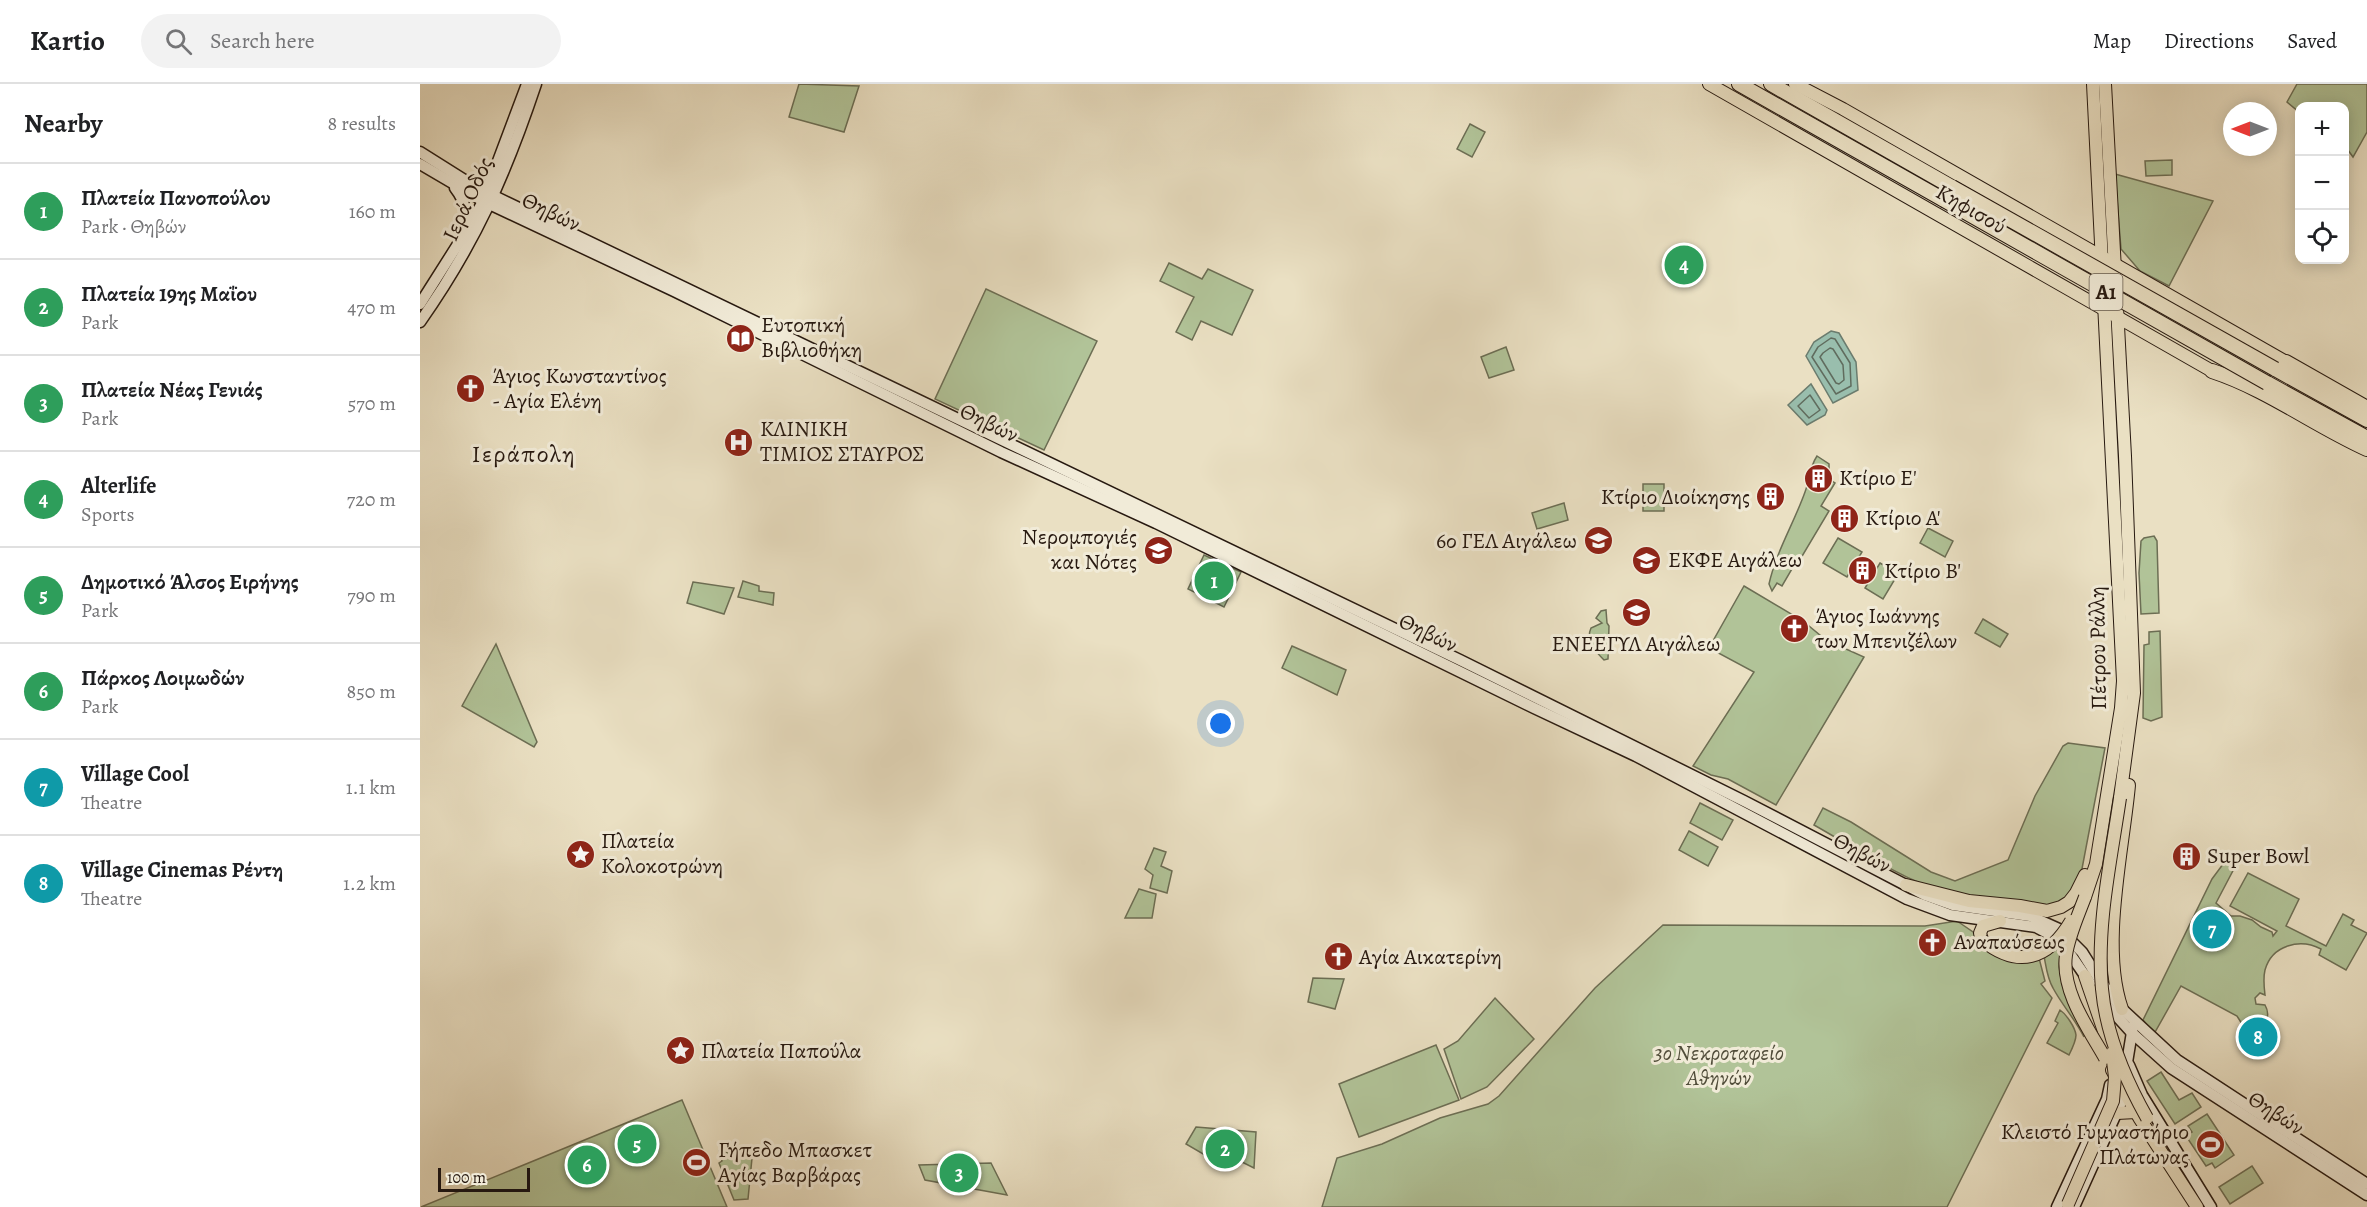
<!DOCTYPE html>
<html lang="en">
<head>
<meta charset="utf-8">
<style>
  :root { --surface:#fff; --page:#f2f2f2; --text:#202124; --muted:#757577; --line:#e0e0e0; --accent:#ea580c }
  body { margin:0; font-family:Alegreya,serif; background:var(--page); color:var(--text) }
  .controls { position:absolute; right:18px; top:18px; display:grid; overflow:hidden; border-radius:12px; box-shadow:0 3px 15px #0003 }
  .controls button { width:54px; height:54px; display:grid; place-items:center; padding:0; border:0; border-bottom:2px solid var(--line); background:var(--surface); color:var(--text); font:30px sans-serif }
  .compass { position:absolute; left:1803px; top:18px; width:54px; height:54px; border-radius:50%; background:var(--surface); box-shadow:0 3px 15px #0003; rotate:270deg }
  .scale { position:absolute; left:18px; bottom:15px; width:92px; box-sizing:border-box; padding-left:6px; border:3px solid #271910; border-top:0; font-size:16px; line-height:21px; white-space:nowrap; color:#271910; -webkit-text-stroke:4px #f1ebd8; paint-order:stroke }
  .you { position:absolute; left:801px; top:640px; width:21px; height:21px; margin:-15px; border:4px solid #fff; border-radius:50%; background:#1a73e8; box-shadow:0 0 0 9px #1a73e833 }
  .badge { display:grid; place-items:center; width:39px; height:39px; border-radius:50%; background:var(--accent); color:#fff; font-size:20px; font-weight:700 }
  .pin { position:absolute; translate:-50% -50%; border:3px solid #fff; box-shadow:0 2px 6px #0006 }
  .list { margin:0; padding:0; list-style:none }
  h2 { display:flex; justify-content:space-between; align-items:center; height:78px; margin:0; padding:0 24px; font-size:26px }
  h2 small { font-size:20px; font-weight:400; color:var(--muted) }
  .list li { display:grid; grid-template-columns:39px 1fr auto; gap:18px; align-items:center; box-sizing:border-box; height:96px; padding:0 24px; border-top:2px solid var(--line) }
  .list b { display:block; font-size:22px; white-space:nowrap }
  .list p { margin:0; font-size:20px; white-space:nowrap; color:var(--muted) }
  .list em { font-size:20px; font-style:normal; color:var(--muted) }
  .icon { flex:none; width:33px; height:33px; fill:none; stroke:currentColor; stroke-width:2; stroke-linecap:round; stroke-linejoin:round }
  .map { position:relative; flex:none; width:1947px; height:1123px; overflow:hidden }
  header { display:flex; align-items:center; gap:36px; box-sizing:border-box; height:84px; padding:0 30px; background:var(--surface); border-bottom:2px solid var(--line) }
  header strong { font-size:28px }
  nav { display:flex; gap:33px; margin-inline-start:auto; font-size:21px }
  .search { width:420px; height:54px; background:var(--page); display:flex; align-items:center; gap:15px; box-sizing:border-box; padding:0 21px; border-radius:33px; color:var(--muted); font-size:22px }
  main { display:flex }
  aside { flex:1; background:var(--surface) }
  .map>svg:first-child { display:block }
</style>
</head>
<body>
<header>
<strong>Kartio</strong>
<div class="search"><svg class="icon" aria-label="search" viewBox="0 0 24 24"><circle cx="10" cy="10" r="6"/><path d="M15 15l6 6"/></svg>Search here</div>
<nav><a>Map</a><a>Directions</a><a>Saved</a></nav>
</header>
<main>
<aside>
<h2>Nearby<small>8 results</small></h2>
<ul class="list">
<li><span class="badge" style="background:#2e9e5b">1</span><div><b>Πλατεία Πανοπούλου</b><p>Park · Θηβών</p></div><em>160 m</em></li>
<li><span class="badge" style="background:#2e9e5b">2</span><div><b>Πλατεία 19ης Μαΐου</b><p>Park</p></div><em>470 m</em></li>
<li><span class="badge" style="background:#2e9e5b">3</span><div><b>Πλατεία Νέας Γενιάς</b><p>Park</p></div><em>570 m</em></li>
<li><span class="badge" style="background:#2e9e5b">4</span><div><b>Alterlife</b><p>Sports</p></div><em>720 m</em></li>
<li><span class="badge" style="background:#2e9e5b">5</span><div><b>Δημοτικό Άλσος Ειρήνης</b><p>Park</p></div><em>790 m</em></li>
<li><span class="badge" style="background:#2e9e5b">6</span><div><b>Πάρκος Λοιμωδών</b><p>Park</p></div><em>850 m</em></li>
<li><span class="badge" style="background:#0f9aa8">7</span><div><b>Village Cool</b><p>Theatre</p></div><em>1.1 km</em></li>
<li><span class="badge" style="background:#0f9aa8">8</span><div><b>Village Cinemas Ρέντη</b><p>Theatre</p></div><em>1.2 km</em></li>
</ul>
</aside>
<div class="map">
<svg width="1947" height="1123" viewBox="0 0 1947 1123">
  <rect width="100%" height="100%" fill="#eae0c3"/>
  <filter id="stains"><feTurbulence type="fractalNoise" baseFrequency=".00333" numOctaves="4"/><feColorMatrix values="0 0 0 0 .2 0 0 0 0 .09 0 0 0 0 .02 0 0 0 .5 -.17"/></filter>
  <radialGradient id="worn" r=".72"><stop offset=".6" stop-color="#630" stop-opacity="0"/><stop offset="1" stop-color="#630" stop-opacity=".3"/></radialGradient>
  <g fill="#b1c398" stroke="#6c6e54" stroke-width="1.5">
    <polygon points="379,0 439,2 424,48 369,33"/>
    <polygon points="1877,0 1947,0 1947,48 1933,73 1925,62 1924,22 1880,22 1879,28 1867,18"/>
    <polygon points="1050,40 1065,48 1052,73 1037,65"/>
    <polygon points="1752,76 1752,91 1726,92 1725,77"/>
    <polygon points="1695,90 1793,117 1749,202 1720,187 1701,165"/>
    <polygon points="749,179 782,195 788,185 833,206 812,251 781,237 772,256 756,248 774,213 740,197"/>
    <polygon points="566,205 677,257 624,366 515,315"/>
    <polygon points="1086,263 1094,286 1069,294 1061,273"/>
    <path d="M1397,372L1409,380V395L1415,399L1401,422L1409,427L1375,484L1373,483L1362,502L1357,499L1352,507L1349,500C1356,468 1374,439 1385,408C1390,395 1389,384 1397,372Z"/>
    <rect x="1223" y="400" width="21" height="27"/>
    <polygon points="1144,419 1148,436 1117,445 1112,429"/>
    <polygon points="1508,444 1533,457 1525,473 1500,459"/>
    <polygon points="1734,452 1737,457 1739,529 1721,530 1719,489 1721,457 1724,454"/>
    <polygon points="1418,454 1442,468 1427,493 1403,479"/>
    <polygon points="784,471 821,488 804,523 768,505"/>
    <polygon points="1460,479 1478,490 1463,515 1445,504"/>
    <polygon points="323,497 339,502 339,507 354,509 353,521 318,513"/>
    <polygon points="273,498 314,504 304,530 267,519"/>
    <polygon points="1324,502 1383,537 1406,556 1444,573 1356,721 1308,695 1291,691 1273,682 1334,588 1289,564"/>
    <path d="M1186,526L1187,539L1189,542L1188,575L1184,576C1175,567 1165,557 1171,544L1182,539L1176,534L1181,527Z"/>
    <polygon points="1563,535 1588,550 1580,563 1555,549"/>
    <polygon points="1740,547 1742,633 1731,637 1723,634 1724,561 1729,560 1729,548"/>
    <polygon points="76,560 117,658 114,663 42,622"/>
    <polygon points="872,562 926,586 917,611 862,584"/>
    <path d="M1648,659L1685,664L1661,790L1654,808L1633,823C1606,820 1580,820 1554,815C1496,806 1444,769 1394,741L1403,724L1431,738L1511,788L1535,797L1588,776L1615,712L1643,662Z"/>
    <polygon points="1280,719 1313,736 1302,756 1270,739"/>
    <polygon points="1269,747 1298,763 1288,782 1259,766"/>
    <polygon points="734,764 746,768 741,782 752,787 747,809 730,804 733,791 725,785"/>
    <path d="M1809,772L1813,773L1817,779L1796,819L1811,832H1820L1832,836L1841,843L1852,848L1853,852L1857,847L1810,822L1828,789L1879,815L1866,842L1906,862L1923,830L1934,836L1931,841L1947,849L1926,886L1899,871L1901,865C1880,854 1852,861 1845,886C1843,894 1844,903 1845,911L1840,909L1835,914L1836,920L1845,921C1849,928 1848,933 1845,940L1836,938L1827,945L1822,940L1817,932L1761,902L1734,950L1723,936L1792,795Z"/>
    <polygon points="719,805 736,810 732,834 705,834"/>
    <polygon points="1537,837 1556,850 1558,856 1619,874 1625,897 1621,900 1632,914 1527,1123 902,1123 917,1074 962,1060 1020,1034 1068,1020 1079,1012 1175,904 1243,841 1505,842"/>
    <path d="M1641,861L1639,883L1642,900L1664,953C1655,935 1642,921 1633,904C1627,894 1626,882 1624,872Z"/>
    <polygon points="893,894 924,895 915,925 888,918"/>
    <polygon points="1075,914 1114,955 1067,1003 1041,1015 1024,965 1038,957"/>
    <path d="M1640,926C1646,930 1655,943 1656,951C1656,957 1652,965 1649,971L1627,959L1638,939L1635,937Z"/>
    <polygon points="1016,961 1039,1016 939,1053 919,1000"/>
    <polygon points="1741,988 1759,1016 1772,1009 1781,1023 1755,1040 1727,997"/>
    <polygon points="262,1016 307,1123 1,1123"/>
    <polygon points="1787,1030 1814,1071 1795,1084 1792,1079 1786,1082 1766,1052 1772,1048 1768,1042"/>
    <polygon points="776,1043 836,1048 834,1084 808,1071 802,1081 766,1060"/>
    <polygon points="299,1067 332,1074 328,1115 314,1116 299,1079 302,1077"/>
    <polygon points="571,1079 587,1111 505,1096 499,1081"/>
    <polygon points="1832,1082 1843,1099 1810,1120 1799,1103"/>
  </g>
  <g fill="#99bead" stroke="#6b7c6e" stroke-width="1.5">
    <polygon points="1411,247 1419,249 1436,278 1438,306 1413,319 1386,272 1394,258"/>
    <polygon points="1391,300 1407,326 1405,331 1387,341 1368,321"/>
  </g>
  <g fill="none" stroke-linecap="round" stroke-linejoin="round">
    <g stroke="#606c5e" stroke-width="1.5">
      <polygon points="1411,254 1415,255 1430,279 1431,302 1416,310 1392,273 1398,263"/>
      <polygon points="1410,264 1413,265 1423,281 1424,296 1419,300 1416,299 1400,273 1403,269"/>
      <polygon points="1390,311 1400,326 1389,334 1378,322"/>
    </g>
    <defs>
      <g id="secondary">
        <polyline points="0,68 54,102 74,112 1040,576 1324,717 1505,811 1533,821 1610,832 1639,845 1662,868 1679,895 1702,925 1757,976 1947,1100"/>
        <polyline points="0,80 63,117 254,207 581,368 736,439 1114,624 1216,672 1487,815 1530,831 1616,843 1633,852 1646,864 1670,899"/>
        <path d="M35,104C45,117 49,133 45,148"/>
        <polyline points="0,220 52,138 63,117 107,0"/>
        <path d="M0,238C55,160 86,90 116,0"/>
        <polyline points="1683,917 1711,948 1751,984 1947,1111"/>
        <polyline points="1709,981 1722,1011 1791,1123"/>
        <polyline points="1637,1123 1687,1015 1690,1001"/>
        <polyline points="1654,1123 1700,1021 1713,942"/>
      </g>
      <g id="primary">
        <polyline points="1289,0 1792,287"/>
        <polyline points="1375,0 1423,25 1866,278"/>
        <polyline points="1685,0 1705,372 1714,609 1700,714"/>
        <polyline points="1486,801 1549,817 1600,822 1627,827 1641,823 1649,818 1656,809 1665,791"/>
        <polyline points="1665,813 1676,780 1701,624 1703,597 1673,0"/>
        <polyline points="1562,856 1560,849 1563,842 1580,837"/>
        <polyline points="1665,892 1689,962"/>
        <path d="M1702,925C1680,863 1703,767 1709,701"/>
        <polyline points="1692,986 1720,1035 1777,1123"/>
        <polyline points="1697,1029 1716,1028"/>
      </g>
      <g id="highway">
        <polyline points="1319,0 1524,116"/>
        <polyline points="1351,0 1532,103"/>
        <polyline points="1866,278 1947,324"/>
        <polyline points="1855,285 1947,336"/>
        <path d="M1792,287C1847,305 1894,341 1947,365"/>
        <polyline points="1847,299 1947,354"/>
      </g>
    </defs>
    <use href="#secondary" stroke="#271910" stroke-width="13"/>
    <use href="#primary" stroke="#271910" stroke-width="14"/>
    <use href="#highway" stroke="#271910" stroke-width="16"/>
    <use href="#secondary" stroke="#f1ebd8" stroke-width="10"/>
    <use href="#primary" stroke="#eae0c3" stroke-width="12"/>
    <use href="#highway" stroke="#eae0c3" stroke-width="14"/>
    <defs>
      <g id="primary-bridge">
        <path d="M1700,714C1691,776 1676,842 1682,905C1686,949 1705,995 1727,1034"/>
        <path d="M1665,813C1658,832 1649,851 1646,871C1641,907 1668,944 1685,974"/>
        <path d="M1562,856C1598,885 1628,876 1651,837"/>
        <polyline points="1648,1120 1693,1017 1695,993 1692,969"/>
      </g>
      <g id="highway-bridge">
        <polyline points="1532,103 1855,285"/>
        <polyline points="1524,116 1847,299"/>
      </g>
    </defs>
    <use href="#primary-bridge" stroke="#271910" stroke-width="14" stroke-linecap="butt"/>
    <use href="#highway-bridge" stroke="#271910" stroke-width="16" stroke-linecap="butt"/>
    <use href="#primary-bridge" stroke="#eae0c3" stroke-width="12"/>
    <use href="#highway-bridge" stroke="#eae0c3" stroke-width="14"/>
  </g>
  <defs>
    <symbol id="library-disc" viewBox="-11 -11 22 22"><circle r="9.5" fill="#8f2418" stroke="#f1ebd8"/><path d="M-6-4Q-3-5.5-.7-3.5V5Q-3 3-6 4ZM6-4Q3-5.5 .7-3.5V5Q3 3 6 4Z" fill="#fff"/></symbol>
    <symbol id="church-disc" viewBox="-11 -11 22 22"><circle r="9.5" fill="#8f2418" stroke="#f1ebd8"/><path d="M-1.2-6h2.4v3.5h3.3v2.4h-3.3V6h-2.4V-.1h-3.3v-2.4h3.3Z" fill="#fff"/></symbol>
    <symbol id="hospital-disc" viewBox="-11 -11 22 22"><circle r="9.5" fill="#8f2418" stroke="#f1ebd8"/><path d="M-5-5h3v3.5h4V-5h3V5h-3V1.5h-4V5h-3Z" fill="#fff"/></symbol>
    <symbol id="building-disc" viewBox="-11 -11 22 22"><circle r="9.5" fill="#8f2418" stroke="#f1ebd8"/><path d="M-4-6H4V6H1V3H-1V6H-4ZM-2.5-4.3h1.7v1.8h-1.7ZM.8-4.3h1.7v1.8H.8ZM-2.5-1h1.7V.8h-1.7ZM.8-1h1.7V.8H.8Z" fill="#fff"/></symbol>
    <symbol id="school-disc" viewBox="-11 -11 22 22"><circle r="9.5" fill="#8f2418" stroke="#f1ebd8"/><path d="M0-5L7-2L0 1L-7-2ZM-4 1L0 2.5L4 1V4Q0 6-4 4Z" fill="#fff"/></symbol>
    <symbol id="sight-disc" viewBox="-11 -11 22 22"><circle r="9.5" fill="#8f2418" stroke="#f1ebd8"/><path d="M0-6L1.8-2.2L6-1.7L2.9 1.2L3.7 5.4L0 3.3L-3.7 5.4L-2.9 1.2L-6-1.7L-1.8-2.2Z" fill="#fff"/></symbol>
    <symbol id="stadium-disc" viewBox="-11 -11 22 22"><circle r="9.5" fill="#8f2418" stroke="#f1ebd8"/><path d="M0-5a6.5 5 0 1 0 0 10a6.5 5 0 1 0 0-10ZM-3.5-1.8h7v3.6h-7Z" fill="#fff"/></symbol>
  </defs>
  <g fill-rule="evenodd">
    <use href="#library-disc" x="304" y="238" width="33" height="33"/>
    <use href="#church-disc" x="34" y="288" width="33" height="33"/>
    <use href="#hospital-disc" x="302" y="342" width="33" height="33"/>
    <use href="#building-disc" x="1382" y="378" width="33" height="33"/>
    <use href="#building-disc" x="1334" y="396" width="33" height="33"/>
    <use href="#building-disc" x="1408" y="418" width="33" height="33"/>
    <use href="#school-disc" x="1162" y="440" width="33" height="33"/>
    <use href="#school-disc" x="722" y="450" width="33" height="33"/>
    <use href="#school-disc" x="1210" y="460" width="33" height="33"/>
    <use href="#building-disc" x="1426" y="470" width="33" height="33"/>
    <use href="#school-disc" x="1200" y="512" width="33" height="33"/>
    <use href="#church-disc" x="1358" y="528" width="33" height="33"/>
    <use href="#sight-disc" x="144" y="754" width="33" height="33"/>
    <use href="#building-disc" x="1750" y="756" width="33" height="33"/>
    <use href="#church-disc" x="1496" y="842" width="33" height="33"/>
    <use href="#church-disc" x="902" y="856" width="33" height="33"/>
    <use href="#sight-disc" x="244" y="950" width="33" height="33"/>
    <use href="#stadium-disc" x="1774" y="1044" width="33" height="33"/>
    <use href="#stadium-disc" x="260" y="1062" width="33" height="33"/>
  </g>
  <g text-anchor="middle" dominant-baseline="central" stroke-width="6" stroke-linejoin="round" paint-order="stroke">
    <rect fill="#f1ebd8" stroke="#64584c" stroke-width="1.5" x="1669.5" y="190" width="33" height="36" rx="4.5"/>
    <g font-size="21" font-weight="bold" fill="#271910">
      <text x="1686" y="208">Α1</text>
    </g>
    <g font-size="22" fill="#271910" stroke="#f1ebd8">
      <text transform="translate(48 115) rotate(-65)">Ιερά Οδός</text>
      <text transform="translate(1551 125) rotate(30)">Κηφισού</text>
      <text transform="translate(131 128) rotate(26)">Θηβών</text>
      <text transform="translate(569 339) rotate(26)">Θηβών</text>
      <text transform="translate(1008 549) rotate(26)">Θηβών</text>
      <text transform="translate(1678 564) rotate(-91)">Πέτρου Ράλλη</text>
      <text transform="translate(1442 769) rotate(28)">Θηβών</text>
      <text transform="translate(1856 1029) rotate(33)">Θηβών</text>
    </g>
    <g font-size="22" fill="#271910" stroke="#f1ebd8" text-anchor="start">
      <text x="341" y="241">Ευτοπική<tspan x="341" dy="25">Βιβλιοθήκη</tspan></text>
      <text x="72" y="292">Άγιος Κωνσταντίνος<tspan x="72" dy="25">- Αγία Ελένη</tspan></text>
      <text x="340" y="345">ΚΛΙΝΙΚΗ<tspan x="340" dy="25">ΤΙΜΙΟΣ ΣΤΑΥΡΟΣ</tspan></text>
      <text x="1419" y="394">Κτίριο Ε'</text>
      <text x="1330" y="413" text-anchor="end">Κτίριο Διοίκησης</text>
      <text x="1445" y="434">Κτίριο Α'</text>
      <text x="717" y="453" text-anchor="end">Νερομπογιές<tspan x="717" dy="25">και Νότες</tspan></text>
      <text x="1157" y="457" text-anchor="end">6ο ΓΕΛ Αιγάλεω</text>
      <text x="1248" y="476">ΕΚΦΕ Αιγάλεω</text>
      <text x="1464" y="487">Κτίριο Β'</text>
      <text x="1395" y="532">Άγιος Ιωάννης<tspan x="1395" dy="25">των Μπενιζέλων</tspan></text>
      <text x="1216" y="560" text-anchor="middle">ΕΝΕΕΓΥΛ Αιγάλεω</text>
      <text x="181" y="757">Πλατεία<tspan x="181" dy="25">Κολοκοτρώνη</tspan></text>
      <text x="1787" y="772">Super Bowl</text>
      <text x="1534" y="858">Αναπαύσεως</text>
      <text x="939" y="873">Αγία Αικατερίνη</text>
      <text x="281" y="967">Πλατεία Παπούλα</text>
      <text x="1769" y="1048" text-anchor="end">Κλειστό Γυμναστήριο<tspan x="1769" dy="25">Πλάτωνας</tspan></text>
      <text x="298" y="1066">Γήπεδο Μπασκετ<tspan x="298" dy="25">Αγίας Βαρβάρας</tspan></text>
    </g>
    <g font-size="22" font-style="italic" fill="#504c39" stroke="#f1ebd8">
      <text x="1299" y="969">3ο Νεκροταφείο<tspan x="1299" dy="25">Αθηνών</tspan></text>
    </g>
    <g font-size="24" letter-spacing="1.5" fill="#271910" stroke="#f1ebd8">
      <text x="104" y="370">Ιεράπολη</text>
    </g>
  </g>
  <rect width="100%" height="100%" filter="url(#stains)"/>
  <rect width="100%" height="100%" fill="url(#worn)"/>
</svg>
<div class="controls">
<button>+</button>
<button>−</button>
<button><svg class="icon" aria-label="locate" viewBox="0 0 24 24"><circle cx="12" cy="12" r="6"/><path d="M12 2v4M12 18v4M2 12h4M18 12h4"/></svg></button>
</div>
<svg class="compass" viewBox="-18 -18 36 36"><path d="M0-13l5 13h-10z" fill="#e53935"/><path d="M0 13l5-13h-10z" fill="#757577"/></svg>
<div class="scale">100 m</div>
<div class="you"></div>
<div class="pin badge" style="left:794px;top:497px;background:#2e9e5b">1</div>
<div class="pin badge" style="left:805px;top:1065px;background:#2e9e5b">2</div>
<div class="pin badge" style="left:539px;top:1089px;background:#2e9e5b">3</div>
<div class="pin badge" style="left:1264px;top:181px;background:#2e9e5b">4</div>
<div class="pin badge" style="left:217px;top:1060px;background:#2e9e5b">5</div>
<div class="pin badge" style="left:167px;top:1081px;background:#2e9e5b">6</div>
<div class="pin badge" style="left:1792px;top:845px;background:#0f9aa8">7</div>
<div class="pin badge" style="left:1838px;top:953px;background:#0f9aa8">8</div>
</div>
</main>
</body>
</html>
